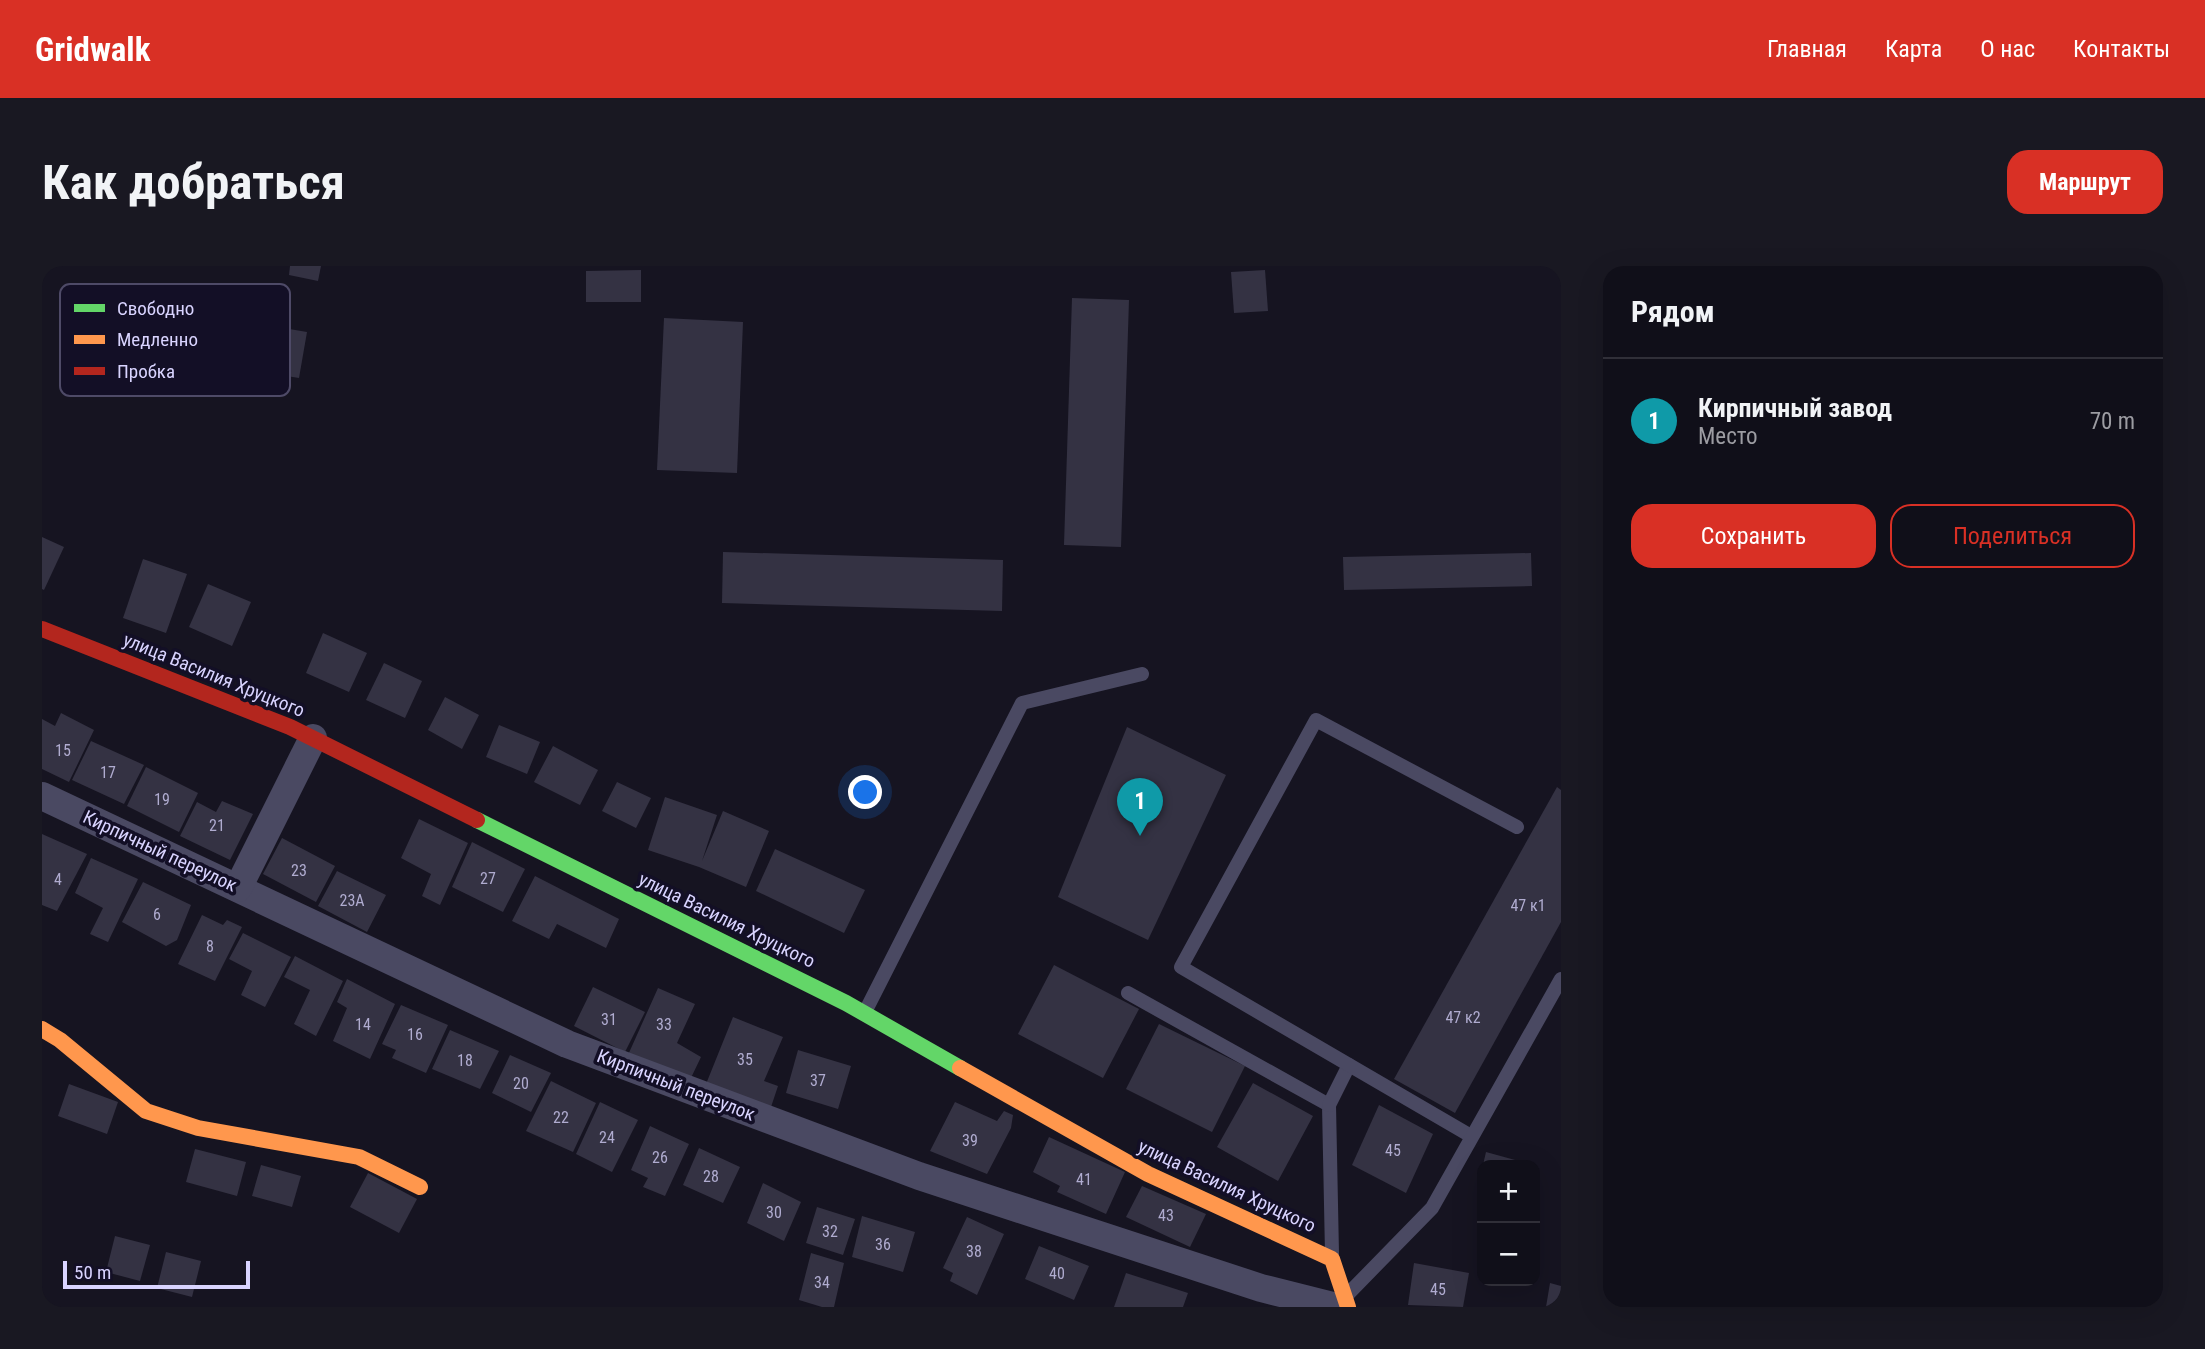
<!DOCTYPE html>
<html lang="ru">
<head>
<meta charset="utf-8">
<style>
  :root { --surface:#100f19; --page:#191822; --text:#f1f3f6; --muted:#9c9ca2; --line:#302f38; --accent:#d93025 }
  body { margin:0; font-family:"Roboto Condensed",sans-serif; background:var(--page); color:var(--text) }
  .controls { position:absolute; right:21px; bottom:21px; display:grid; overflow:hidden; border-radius:14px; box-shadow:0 7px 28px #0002 }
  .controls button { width:63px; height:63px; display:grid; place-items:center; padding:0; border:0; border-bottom:2px solid var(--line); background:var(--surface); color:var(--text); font:35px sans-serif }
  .scale { position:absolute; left:21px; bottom:18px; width:187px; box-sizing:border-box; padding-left:7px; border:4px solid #d9d4ff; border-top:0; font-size:19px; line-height:24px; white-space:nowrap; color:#d9d4ff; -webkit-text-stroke:5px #130f26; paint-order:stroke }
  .you { position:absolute; left:824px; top:527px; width:24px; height:24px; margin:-18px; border:5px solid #fff; border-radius:50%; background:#1a73e8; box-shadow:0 0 0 10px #1a73e833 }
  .badge { display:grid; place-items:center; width:46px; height:46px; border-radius:50%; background:var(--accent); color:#fff; font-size:23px; font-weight:700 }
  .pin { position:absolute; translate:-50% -58px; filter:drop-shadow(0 2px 4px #0008) }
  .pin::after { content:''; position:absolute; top:37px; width:24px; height:21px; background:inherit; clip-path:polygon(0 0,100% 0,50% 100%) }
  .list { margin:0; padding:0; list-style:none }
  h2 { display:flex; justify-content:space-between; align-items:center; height:91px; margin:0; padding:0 28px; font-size:30px }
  h2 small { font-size:23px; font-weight:400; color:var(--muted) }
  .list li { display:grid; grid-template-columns:46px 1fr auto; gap:21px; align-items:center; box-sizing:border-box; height:126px; padding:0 28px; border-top:2px solid var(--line) }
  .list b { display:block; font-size:26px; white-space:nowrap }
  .list p { margin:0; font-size:23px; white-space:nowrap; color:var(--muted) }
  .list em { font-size:23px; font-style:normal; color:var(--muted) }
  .actions { display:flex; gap:14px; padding:21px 28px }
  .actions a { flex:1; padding:16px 0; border:2px solid var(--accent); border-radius:21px; text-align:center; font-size:24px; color:var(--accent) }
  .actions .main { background:var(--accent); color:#fff }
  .map { position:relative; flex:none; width:1519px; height:1041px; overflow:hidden; border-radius:21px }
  header { display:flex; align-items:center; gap:42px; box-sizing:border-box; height:98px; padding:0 35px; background:var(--accent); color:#fff }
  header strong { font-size:33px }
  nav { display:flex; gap:38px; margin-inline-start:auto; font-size:24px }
  .intro { display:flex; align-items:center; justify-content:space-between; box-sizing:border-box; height:168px; padding:0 42px }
  h1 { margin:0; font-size:49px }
  .button { padding:18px 32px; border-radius:21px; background:var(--accent); color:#fff; font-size:24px; font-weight:700 }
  main { display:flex; gap:42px; padding:0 42px }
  aside { flex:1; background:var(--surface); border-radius:21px; box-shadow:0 7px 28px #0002 }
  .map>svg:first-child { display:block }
</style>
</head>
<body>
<header>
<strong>Gridwalk</strong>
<nav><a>Главная</a><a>Карта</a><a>О нас</a><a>Контакты</a></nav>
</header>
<div class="intro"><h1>Как добраться</h1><a class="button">Маршрут</a></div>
<main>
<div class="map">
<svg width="1519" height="1041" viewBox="0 0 1519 1041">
  <rect width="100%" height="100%" fill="#161421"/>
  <g fill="#343243">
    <polygon points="248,0 279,0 276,15 247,9"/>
    <polygon points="599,4 599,36 544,36 544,5"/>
    <polygon points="1223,4 1226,45 1192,47 1189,6"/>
    <polygon points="1030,32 1087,34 1079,281 1022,279"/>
    <polygon points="160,48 265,66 257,112 152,95"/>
    <polygon points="622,52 701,56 695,207 615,204"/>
    <polygon points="0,271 22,281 2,324 0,323"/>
    <polygon points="681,286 961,294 960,345 680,337"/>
    <polygon points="1489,287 1490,320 1302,324 1301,291"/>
    <polygon points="101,293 145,308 124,367 81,352"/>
    <polygon points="166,318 209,336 190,380 147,361"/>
    <polygon points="281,367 325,387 307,426 264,407"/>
    <polygon points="342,397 380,415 363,452 324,434"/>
    <polygon points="403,431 437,449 420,483 386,464"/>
    <polygon points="19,447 52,464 27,516 0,503 0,453 13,460"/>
    <polygon points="457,459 498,476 485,508 444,491"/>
    <polygon points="1085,461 1184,509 1106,674 1016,631"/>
    <polygon points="49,475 102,499 82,538 30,514"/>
    <polygon points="511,480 556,504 538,539 492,516"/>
    <polygon points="104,501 156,527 137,566 85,540"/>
    <polygon points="575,516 609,532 594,562 560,545"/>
    <polygon points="1515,521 1519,524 1519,656 1413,847 1352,813"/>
    <polygon points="623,531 675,549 660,595 681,545 727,565 704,621 657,601 606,584"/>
    <polygon points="180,535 211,548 188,594 138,570 155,536 174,546"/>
    <polygon points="377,553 426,577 398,639 380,630 389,608 359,592"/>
    <polygon points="0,568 45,588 15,645 0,639"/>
    <polygon points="240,572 293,600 274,636 221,608"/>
    <polygon points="430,576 483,603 461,646 410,621"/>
    <polygon points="733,583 823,624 802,667 714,625"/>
    <polygon points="49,592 96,613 66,676 48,668 61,642 33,627"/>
    <polygon points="295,605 344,629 325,666 276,640"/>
    <polygon points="493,610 577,653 564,682 515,658 507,673 470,655"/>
    <polygon points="101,616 149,639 135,674 124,680 80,656"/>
    <polygon points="160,649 181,659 185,654 200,661 173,715 136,698"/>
    <polygon points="201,667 249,691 223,741 199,729 210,705 187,693"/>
    <polygon points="253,690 301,715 274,770 252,758 268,724 242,711"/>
    <polygon points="1012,699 1097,743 1061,812 976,768"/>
    <polygon points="305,713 353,738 328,793 291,775 305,742 295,736"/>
    <polygon points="551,721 603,746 583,786 532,760"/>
    <polygon points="616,722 653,738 635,777 659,791 647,816 586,789"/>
    <polygon points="359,739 406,759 384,807 350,792 354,784 340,778"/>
    <polygon points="691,751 741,771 722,815 736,820 727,847 662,823"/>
    <polygon points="1117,758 1203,800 1170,866 1084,823"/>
    <polygon points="408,764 457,785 438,823 390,803"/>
    <polygon points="756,784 809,800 796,843 744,827"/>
    <polygon points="468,789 509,807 489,846 450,827"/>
    <polygon points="509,815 554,837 531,886 484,865"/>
    <polygon points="1211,817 1271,850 1236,915 1175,881"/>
    <polygon points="27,818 76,836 65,868 16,850"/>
    <polygon points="558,836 596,854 570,906 534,888"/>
    <polygon points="913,836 955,855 962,845 971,849 969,862 945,908 888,885"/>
    <polygon points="1337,839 1391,868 1364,927 1310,899"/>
    <polygon points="608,860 647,878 623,930 601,921 606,912 589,904"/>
    <polygon points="1007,871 1083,906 1064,948 1015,926 1018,920 991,906"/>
    <polygon points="657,882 698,901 681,937 641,919"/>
    <polygon points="153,883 204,896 195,930 144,916"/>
    <polygon points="1444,886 1488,898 1488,899 1441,899"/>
    <polygon points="219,899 259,910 250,941 210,930"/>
    <polygon points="326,907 375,933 357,967 308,941"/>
    <polygon points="721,917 759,936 742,975 705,957"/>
    <polygon points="1100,920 1164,948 1148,981 1084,951"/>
    <polygon points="775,941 813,953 801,989 764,977"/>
    <polygon points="820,950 873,966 861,1006 810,991"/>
    <polygon points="925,951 962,968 935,1029 908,1015 911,1007 901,1002"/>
    <polygon points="73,970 108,979 98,1015 64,1006"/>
    <polygon points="997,980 1047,1000 1032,1034 983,1013"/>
    <polygon points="124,986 159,995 150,1031 115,1022"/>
    <polygon points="769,987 802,997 792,1041 780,1041 757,1034"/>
    <polygon points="1372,997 1427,1007 1421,1041 1366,1039"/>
    <polygon points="1084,1007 1146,1027 1141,1041 1072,1041"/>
    <polygon points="1508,1017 1519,1020 1519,1041 1504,1041"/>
  </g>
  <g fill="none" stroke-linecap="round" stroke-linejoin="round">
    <g stroke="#4a4962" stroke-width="14">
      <polyline points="1086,727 1287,839 1290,988"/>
      <polyline points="823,746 980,437 1100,408"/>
      <polyline points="1287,839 1307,799"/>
      <polyline points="1429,870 1139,701 1274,454 1475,561"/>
      <polyline points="1306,1028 1390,942 1519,713"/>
    </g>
    <g stroke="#4a4962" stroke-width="28">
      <polyline points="0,530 525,778 877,910 1219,1022 1295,1041"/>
      <polyline points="196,622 271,472"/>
    </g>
    <polyline stroke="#63d668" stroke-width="16" points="435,554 804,737 918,802"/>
    <g stroke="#ff974d" stroke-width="16">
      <polyline points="0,763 18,774 104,845 156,862 317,891 378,921"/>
      <polyline points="918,802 1106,908 1290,993 1306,1041"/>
    </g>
    <polyline stroke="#b3261e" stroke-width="16" points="0,363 248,461 435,554"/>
  </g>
  <g text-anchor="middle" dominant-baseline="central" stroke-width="7" stroke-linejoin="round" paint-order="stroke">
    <g font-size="16" fill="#b0acd0">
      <text x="21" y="484">15</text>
      <text x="66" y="506">17</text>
      <text x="120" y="533">19</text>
      <text x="175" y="559">21</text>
      <text x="257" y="604">23</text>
      <text x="446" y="612">27</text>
      <text x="16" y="613">4</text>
      <text x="310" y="634">23А</text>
      <text x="1486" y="639">47 к1</text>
      <text x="115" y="648">6</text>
      <text x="168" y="680">8</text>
      <text x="1421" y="751">47 к2</text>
      <text x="567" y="753">31</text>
      <text x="321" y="758">14</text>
      <text x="622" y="758">33</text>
      <text x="373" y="768">16</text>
      <text x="703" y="793">35</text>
      <text x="423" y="794">18</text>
      <text x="776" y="814">37</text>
      <text x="479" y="817">20</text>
      <text x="519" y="851">22</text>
      <text x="565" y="871">24</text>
      <text x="928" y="874">39</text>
      <text x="1351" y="884">45</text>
      <text x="618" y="891">26</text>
      <text x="669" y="910">28</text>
      <text x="1042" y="913">41</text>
      <text x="732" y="946">30</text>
      <text x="1124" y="949">43</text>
      <text x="788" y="965">32</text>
      <text x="841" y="978">36</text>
      <text x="932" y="985">38</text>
      <text x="1015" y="1007">40</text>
      <text x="780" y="1016">34</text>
      <text x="1396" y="1023">45</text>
    </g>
    <g font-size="19" fill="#d9d4ff" stroke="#130f26">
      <text transform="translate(172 409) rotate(22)">улица Василия Хруцкого</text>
      <text transform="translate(118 585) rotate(25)">Кирпичный переулок</text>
      <text transform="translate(685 654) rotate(26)">улица Василия Хруцкого</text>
      <text transform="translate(634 819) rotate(21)">Кирпичный переулок</text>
      <text transform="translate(1185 920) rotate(25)">улица Василия Хруцкого</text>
    </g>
  </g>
  <rect x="18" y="18" width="230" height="112" rx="10" fill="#130f26" stroke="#4e4a67" stroke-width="2"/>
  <rect x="32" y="38" width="31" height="8" fill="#63d668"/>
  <rect x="32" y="69" width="31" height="9" fill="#ff974d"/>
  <rect x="32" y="101" width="31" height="8" fill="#b3261e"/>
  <g font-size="19" fill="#d9d4ff">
    <text x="75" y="49">Свободно</text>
    <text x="75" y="80">Медленно</text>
    <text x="75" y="112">Пробка</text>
  </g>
</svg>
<div class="controls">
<button>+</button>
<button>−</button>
</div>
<div class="scale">50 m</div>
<div class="you"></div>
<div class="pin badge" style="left:1098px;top:570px;background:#0f9aa8">1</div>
</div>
<aside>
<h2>Рядом<small></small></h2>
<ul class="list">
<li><span class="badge" style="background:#0f9aa8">1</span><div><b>Кирпичный завод</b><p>Место</p></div><em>70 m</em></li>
</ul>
<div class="actions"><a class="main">Сохранить</a><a>Поделиться</a></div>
</aside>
</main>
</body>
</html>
